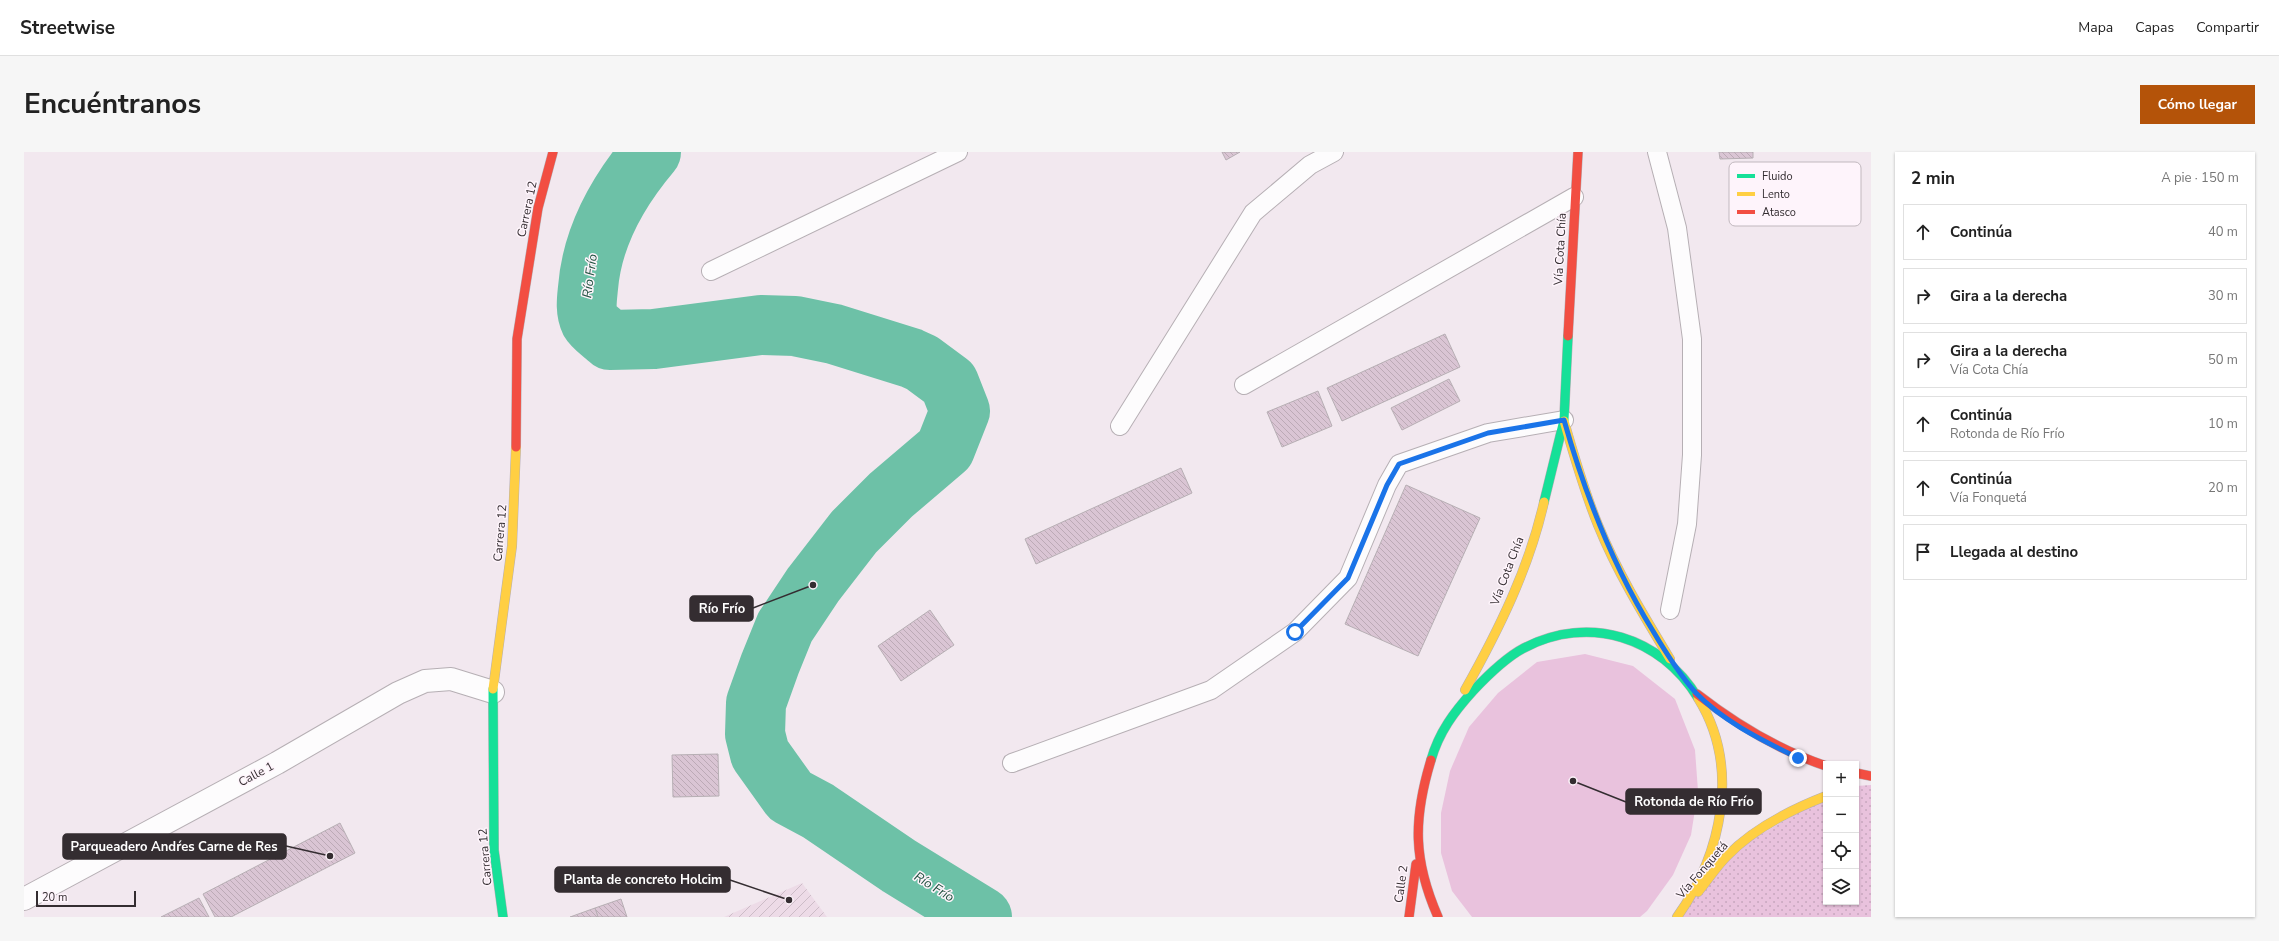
<!DOCTYPE html>
<html lang="es">
<head>
<meta charset="utf-8">
<style>
  :root { --surface:#fff; --page:#f6f6f6; --text:#222; --muted:#767676; --line:#e0e0e0; --accent:#b45309 }
  body { margin:0; font-family:"Nunito Sans",sans-serif; background:var(--page); color:var(--text) }
  .controls { position:absolute; right:12px; bottom:12px; display:grid; overflow:hidden; border-radius:0px; box-shadow:0 1px 3px #0004 }
  .controls button { width:36px; height:36px; display:grid; place-items:center; padding:0; border:0; border-bottom:1px solid var(--line); background:var(--surface); color:var(--text); font:20px sans-serif }
  .scale { position:absolute; left:12px; bottom:10px; width:100px; box-sizing:border-box; padding-left:4px; border:2px solid #342d31; border-top:0; font-size:11px; line-height:14px; white-space:nowrap; color:#342d31; -webkit-text-stroke:3px #fef4fb; paint-order:stroke }
  .stop { position:absolute; width:12px; height:12px; margin:-9px; border:3px solid #1a73e8; border-radius:50%; background:#fff }
  .stop.end { background:#1a73e8; border-color:#fff; box-shadow:0 1px 4px #0008 }
  .list { margin:0; padding:0; list-style:none }
  h2 { display:flex; justify-content:space-between; align-items:center; height:52px; margin:0; padding:0 16px; font-size:17px }
  h2 small { font-size:13px; font-weight:400; color:var(--muted) }
  .list li { display:grid; grid-template-columns:26px 1fr auto; gap:12px; align-items:center; box-sizing:border-box; height:56px; margin:0 8px 8px; padding:0 8px; border:1px solid var(--line); border-radius:0px }
  .list b { display:block; font-size:15px; white-space:nowrap }
  .list p { margin:0; font-size:13px; white-space:nowrap; color:var(--muted) }
  .list em { font-size:13px; font-style:normal; color:var(--muted) }
  .icon { flex:none; width:22px; height:22px; fill:none; stroke:currentColor; stroke-width:2; stroke-linecap:round; stroke-linejoin:round }
  .map { position:relative; flex:none; width:1847px; height:765px; overflow:hidden; border-radius:0px }
  header { display:flex; align-items:center; gap:24px; box-sizing:border-box; height:56px; padding:0 20px; background:var(--surface); border-bottom:1px solid var(--line) }
  header strong { font-size:19px }
  nav { display:flex; gap:22px; margin-inline-start:auto; font-size:14px }
  .intro { display:flex; align-items:center; justify-content:space-between; box-sizing:border-box; height:96px; padding:0 24px }
  h1 { margin:0; font-size:28px }
  .button { padding:10px 18px; border-radius:0px; background:var(--accent); color:#fff; font-size:14px; font-weight:700 }
  main { display:flex; gap:24px; padding:0 24px }
  aside { flex:1; background:var(--surface); border-radius:0px; box-shadow:0 1px 3px #0004 }
  .map>svg:first-child { display:block }
</style>
</head>
<body>
<header>
<strong>Streetwise</strong>
<nav><a>Mapa</a><a>Capas</a><a>Compartir</a></nav>
</header>
<div class="intro"><h1>Encuéntranos</h1><a class="button">Cómo llegar</a></div>
<main>
<div class="map">
<svg width="1847" height="765" viewBox="0 0 1847 765">
  <defs>
    <pattern id="industrial-furrows" width="10" height="10" patternUnits="userSpaceOnUse"><rect width="10" height="10" fill="#eddbe7"/><path d="M-1 1l2-2M0 10L10 0M9 11l2-2" fill="none" stroke="#ccbcc7"/></pattern>
    <pattern id="park-dots" width="8" height="8" patternUnits="userSpaceOnUse"><rect width="8" height="8" fill="#e9c2dd"/><path d="M2 2h.1M6 6h.1" fill="none" stroke="#c8a7be" stroke-width="1.8" stroke-linecap="round"/></pattern>
    <pattern id="building-back-hatch" width="6" height="6" patternUnits="userSpaceOnUse"><rect width="6" height="6" fill="#dac5d4"/><path d="M-1 5l2 2M0 0l6 6M5-1l2 2" fill="none" stroke="#bcaab6"/></pattern>
  </defs>
  <rect width="100%" height="100%" fill="#f2e8ef"/>
  <polygon fill="url(#industrial-furrows)" points="778,731 803,765 700,765"/>
  <polygon fill="#e9c2dd" points="1561,502 1609,514 1651,547 1671,598 1674,639 1667,683 1649,723 1623,759 1616,765 1448,765 1428,739 1417,701 1417,661 1426,619 1445,575 1474,541 1513,510"/>
  <polygon fill="url(#park-dots)" points="1847,633 1847,765 1653,765 1707,700 1802,644 1802,750 1832,750 1832,634"/>
  <g fill="none" stroke-linecap="round" stroke-linejoin="round">
    <path stroke="#6dc1a7" stroke-width="60" d="M627,0C594,39 568,85 564,136C563,146 561,159 566,169C570,176 580,182 586,188L630,187L737,173L771,174L810,182L887,206L898,211L925,231L936,259L921,297L867,343L830,380L789,433L761,475L746,512L732,551L731,582L736,602L766,644L794,659L875,714L958,765"/>
  </g>
  <g fill="url(#building-back-hatch)" stroke="#b7afb4">
    <polygon points="1198,0 1216,0 1202,8"/>
    <polygon points="1695,0 1729,0 1729,6 1696,7"/>
    <polygon points="1421,182 1436,215 1318,269 1303,236"/>
    <polygon points="1425,227 1436,249 1378,278 1367,256"/>
    <polygon points="1294,239 1308,274 1258,295 1243,260"/>
    <polygon points="1157,316 1168,341 1012,412 1001,387"/>
    <polygon points="1382,333 1456,366 1394,504 1321,472"/>
    <polygon points="906,458 930,493 877,529 854,494"/>
    <polygon points="694,602 695,644 649,645 648,603"/>
    <polygon points="316,671 331,701 207,765 191,765 179,742"/>
    <polygon points="175,746 185,765 137,765"/>
    <polygon points="597,747 603,765 574,765 571,756"/>
    <polygon points="571,756 574,765 546,765"/>
  </g>
  <g fill="none" stroke-linecap="round" stroke-linejoin="round">
    <defs>
      <g id="lane">
        <polyline points="1633,0 1653,76 1668,187 1668,303 1663,372 1646,458"/>
        <polyline points="687,119 934,0"/>
        <polyline points="1220,233 1550,45"/>
        <polyline points="1096,274 1229,61 1286,13 1310,0"/>
        <polyline points="988,611 1187,538 1271,480 1324,426 1363,333 1375,312 1464,281 1540,268"/>
      </g>
      <polyline id="street" points="0,747 253,611 374,541 401,529 427,527 469,540"/>
      <g id="fast">
        <polyline points="1520,350 1540,268 1544,184"/>
        <polyline points="469,537 470,698 479,765"/>
        <path d="M1407,608C1415,580 1430,560 1449,539C1464,523 1481,506 1500,496C1565,462 1637,485 1674,546"/>
      </g>
      <g id="slow">
        <path d="M1540,269C1550,304 1560,339 1574,373C1593,420 1620,464 1646,507"/>
        <polyline points="469,537 488,394 492,295"/>
        <path d="M1441,538C1474,479 1505,417 1520,350"/>
        <path d="M1674,740C1684,728 1692,715 1703,704C1730,676 1766,658 1802,644"/>
        <path d="M1653,765C1698,702 1717,615 1674,546"/>
      </g>
      <g id="jam">
        <polyline points="1544,184 1554,0"/>
        <polyline points="492,295 493,187 514,56 529,0"/>
        <path d="M1673,542C1713,573 1754,598 1802,614"/>
        <path d="M1407,608C1389,667 1389,708 1414,765"/>
        <polyline points="1832,621 1847,624"/>
        <polyline points="1385,765 1392,712"/>
      </g>
    </defs>
    <use href="#lane" stroke="#b6afb4" stroke-width="20"/>
    <use href="#street" stroke="#b6afb4" stroke-width="24"/>
    <use href="#fast" stroke="#b6afb4" stroke-width="10"/>
    <use href="#slow" stroke="#b6afb4" stroke-width="10"/>
    <use href="#jam" stroke="#b6afb4" stroke-width="10"/>
    <use href="#lane" stroke="#fdfcfd" stroke-width="18"/>
    <use href="#street" stroke="#fdfcfd" stroke-width="22"/>
    <use href="#fast" stroke="#16e098" stroke-width="9"/>
    <use href="#slow" stroke="#ffcf43" stroke-width="9"/>
    <use href="#jam" stroke="#f24e42" stroke-width="9"/>
  </g>
  <g fill="none" stroke-linecap="round" stroke-linejoin="round">
    <path stroke="#1a73e8" stroke-width="5" d="M1271,480L1324,426L1363,333L1375,312L1464,281L1540,268C1561,342 1588,413 1629,479C1642,501 1655,522 1672,541C1700,570 1738,588 1774,606"/>
  </g>
  <g text-anchor="middle" dominant-baseline="central" stroke-width="3" stroke-linejoin="round" paint-order="stroke">
    <g font-size="12" fill="#342d31" stroke="#fef4fb">
      <text transform="translate(503 57) rotate(-78)">Carrera 12</text>
      <text transform="translate(1536 97) rotate(-87)">Vía Cota Chía</text>
      <text transform="translate(476 381) rotate(-85)">Carrera 12</text>
      <text transform="translate(1483 419) rotate(-69)">Vía Cota Chía</text>
      <text transform="translate(232 622) rotate(-28)">Calle 1</text>
      <text transform="translate(461 705) rotate(-95)">Carrera 12</text>
      <text transform="translate(1678 718) rotate(-49)">Vía Fonquetá</text>
      <text transform="translate(1377 732) rotate(-82)">Calle 2</text>
    </g>
    <g font-size="13" font-style="italic" fill="#225341" stroke="#fef4fb">
      <text transform="translate(566 124) rotate(-82)">Río Frío</text>
      <text transform="translate(910 735) rotate(32)">Río Frío</text>
    </g>
  </g>
  <rect x="1705" y="10" width="132" height="64" rx="6" fill="#fef4fb" stroke="#c1b8be" stroke-width="1"/>
  <rect x="1713" y="22" width="18" height="4" fill="#16e098"/>
  <rect x="1713" y="40" width="18" height="4" fill="#ffcf43"/>
  <rect x="1713" y="58" width="18" height="4" fill="#f24e42"/>
  <g font-size="11" fill="#342d31">
    <text x="1738" y="28">Fluido</text>
    <text x="1738" y="46">Lento</text>
    <text x="1738" y="64">Atasco</text>
  </g>
  <path fill="none" stroke="#342d31" stroke-width="1.5" d="M789 433L729 456M1549 629L1602 650M306 704L262 694M765 748L706 728"/>
  <g fill="#342d31" stroke="#fef4fb" stroke-width="1.5">
    <circle cx="789" cy="433" r="4"/>
    <circle cx="1549" cy="629" r="4"/>
    <circle cx="306" cy="704" r="4"/>
    <circle cx="765" cy="748" r="4"/>
  </g>
  <g fill="#342d31" stroke="#342d31" stroke-width="1.5">
    <rect x="666" y="444" width="63" height="25" rx="4"/>
    <rect x="1602" y="637" width="135" height="25" rx="4"/>
    <rect x="39" y="682" width="223" height="25" rx="4"/>
    <rect x="531" y="715" width="175" height="25" rx="4"/>
  </g>
  <g font-size="13" text-anchor="middle" font-weight="bold" fill="#fff">
    <text x="698" y="461">Río Frío</text>
    <text x="1670" y="654">Rotonda de Río Frío</text>
    <text x="150" y="699">Parqueadero Andŕes Carne de Res</text>
    <text x="619" y="732">Planta de concreto Holcim</text>
  </g>
</svg>
<div class="controls">
<button>+</button>
<button>−</button>
<button><svg class="icon" aria-label="locate" viewBox="0 0 24 24"><circle cx="12" cy="12" r="6"/><path d="M12 2v4M12 18v4M2 12h4M18 12h4"/></svg></button>
<button><svg class="icon" aria-label="layers" viewBox="0 0 24 24"><path d="M12 4l9 5-9 5-9-5zM3 14l9 5 9-5"/></svg></button>
</div>
<div class="scale">20 m</div>
<div class="stop" style="left:1271px;top:480px"></div>
<div class="stop end" style="left:1774px;top:606px"></div>
</div>
<aside>
<h2>2 min<small>A pie · 150 m</small></h2>
<ul class="list">
<li><svg class="icon" aria-label="ahead" viewBox="0 0 24 24"><path d="M12 20V5M6 11l6-6 6 6"/></svg><div><b>Continúa</b></div><em>40 m</em></li>
<li><svg class="icon" aria-label="right" viewBox="0 0 24 24"><path d="M7 20v-9h11M14 6l5 5-5 5"/></svg><div><b>Gira a la derecha</b></div><em>30 m</em></li>
<li><svg class="icon" aria-label="right" viewBox="0 0 24 24"><path d="M7 20v-9h11M14 6l5 5-5 5"/></svg><div><b>Gira a la derecha</b><p>Vía Cota Chía</p></div><em>50 m</em></li>
<li><svg class="icon" aria-label="ahead" viewBox="0 0 24 24"><path d="M12 20V5M6 11l6-6 6 6"/></svg><div><b>Continúa</b><p>Rotonda de Río Frío</p></div><em>10 m</em></li>
<li><svg class="icon" aria-label="ahead" viewBox="0 0 24 24"><path d="M12 20V5M6 11l6-6 6 6"/></svg><div><b>Continúa</b><p>Vía Fonquetá</p></div><em>20 m</em></li>
<li><svg class="icon" aria-label="arrive" viewBox="0 0 24 24"><path d="M6 21V4h12l-3 4 3 4H6"/></svg><div><b>Llegada al destino</b></div></li>
</ul>
</aside>
</main>
</body>
</html>
